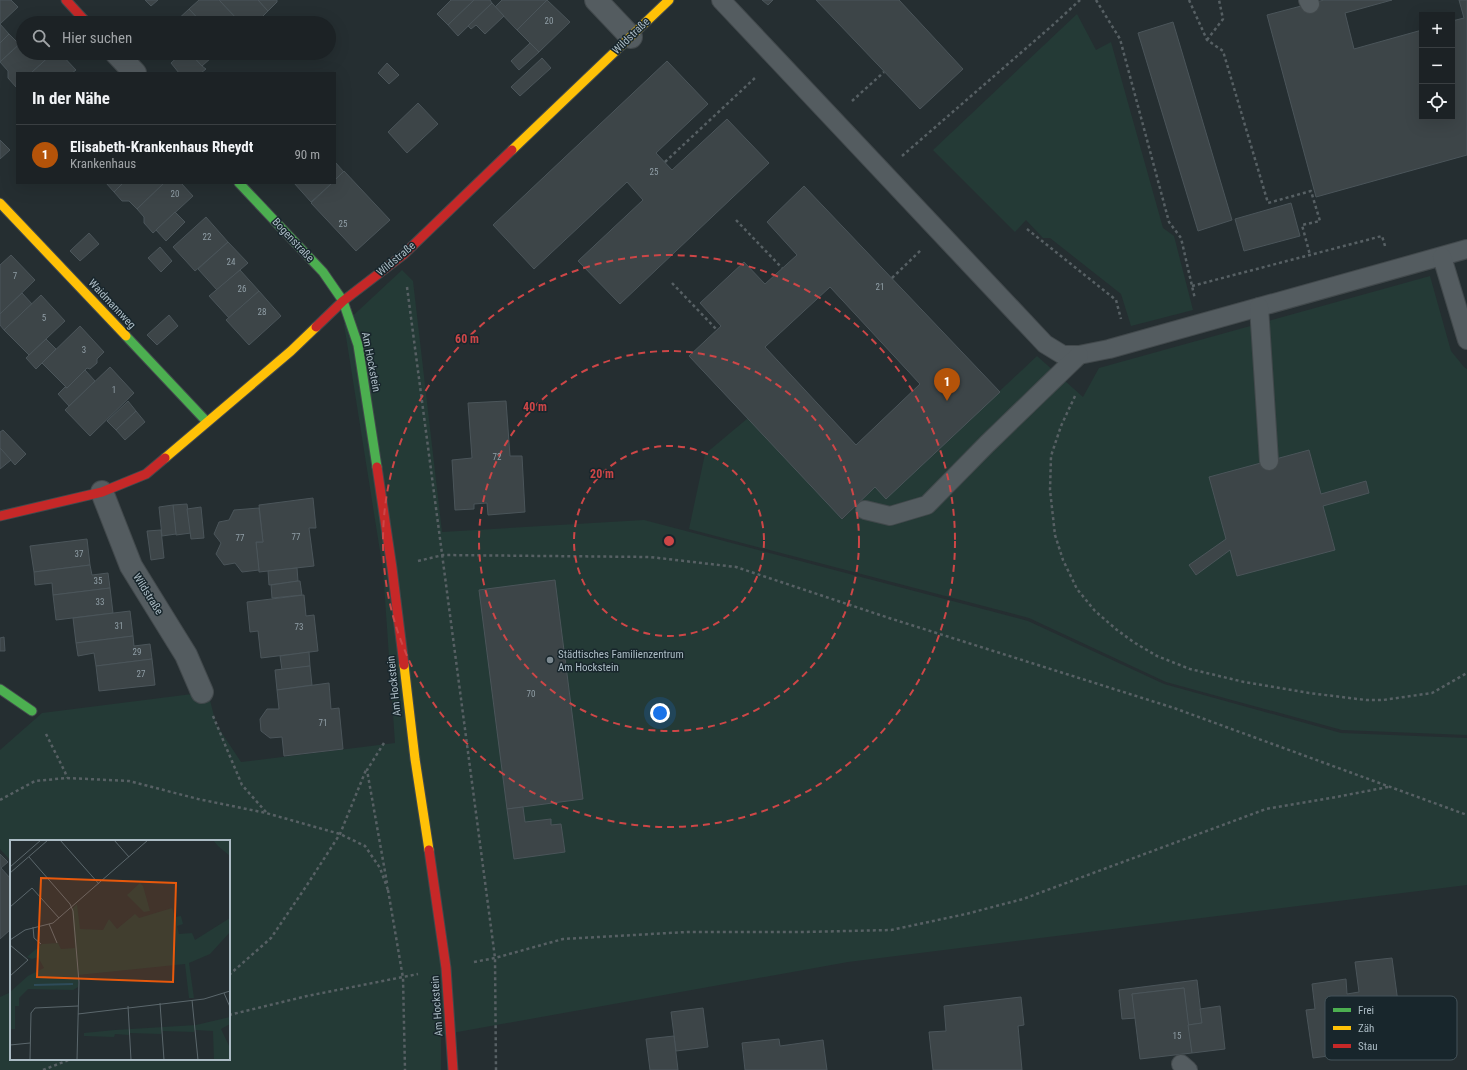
<!DOCTYPE html>
<html lang="de">
<head>
<meta charset="utf-8">
<style>
  :root { --surface:#1c2225; --page:#252a2d; --text:#f1f3f6; --muted:#a0a4a7; --line:#3a3f42; --accent:#b45309 }
  body { margin:0; font-family:"Roboto Condensed",sans-serif; background:var(--page); color:var(--text) }
  .controls { position:absolute; right:12px; top:12px; display:grid; overflow:hidden; border-radius:0px; box-shadow:0 4px 16px #0002 }
  .controls button { width:36px; height:36px; display:grid; place-items:center; padding:0; border:0; border-bottom:1px solid var(--line); background:var(--surface); color:var(--text); font:20px sans-serif }
  .you { position:absolute; left:660px; top:713px; width:14px; height:14px; margin:-10px; border:3px solid #fff; border-radius:50%; background:#1a73e8; box-shadow:0 0 0 6px #1a73e833 }
  .badge { display:grid; place-items:center; width:26px; height:26px; border-radius:50%; background:var(--accent); color:#fff; font-size:13px; font-weight:700 }
  .pin { position:absolute; translate:-50% -33px; filter:drop-shadow(0 1px 2px #0008) }
  .pin::after { content:''; position:absolute; top:21px; width:14px; height:12px; background:inherit; clip-path:polygon(0 0,100% 0,50% 100%) }
  .list { margin:0; padding:0; list-style:none }
  h2 { display:flex; justify-content:space-between; align-items:center; height:52px; margin:0; padding:0 16px; font-size:17px }
  h2 small { font-size:13px; font-weight:400; color:var(--muted) }
  .list li { display:grid; grid-template-columns:26px 1fr auto; gap:12px; align-items:center; box-sizing:border-box; height:60px; padding:0 16px; border-top:1px solid var(--line) }
  .list b { display:block; font-size:15px; white-space:nowrap }
  .list p { margin:0; font-size:13px; white-space:nowrap; color:var(--muted) }
  .list em { font-size:13px; font-style:normal; color:var(--muted) }
  .icon { flex:none; width:22px; height:22px; fill:none; stroke:currentColor; stroke-width:2; stroke-linecap:round; stroke-linejoin:round }
  .map { position:relative; flex:none; width:1467px; height:1070px; overflow:hidden }
  .search { position:absolute; background:var(--surface); box-shadow:0 4px 16px #0002; left:16px; top:16px; width:320px; height:44px; display:flex; align-items:center; gap:10px; box-sizing:border-box; padding:0 14px; border-radius:22px; color:var(--muted); font-size:15px }
  .panel { position:absolute; background:var(--surface); box-shadow:0 4px 16px #0002; left:16px; top:72px; width:320px; height:112px; border-radius:0px }
  .map>svg:first-child { display:block }
</style>
</head>
<body>
<div class="map">
<svg width="1467" height="1070" viewBox="0 0 1467 1070">
  <rect width="100%" height="100%" fill="#252e31"/>
  <g fill="#243a36">
    <polygon points="1077,14 1096,50 1111,42 1163,228 1174,236 1193,310 1131,326 1121,294 1050,238 1043,238 1026,220 1015,232 933,150"/>
    <polygon points="402,270 413,281 442,532 644,520 1028,621 1164,684 1341,733 1467,738 1467,885 848,962 441,1035 441,1070 0,1070 0,997 11,992 11,1059 229,1059 229,841 11,841 11,861 0,849 0,750 42,713 208,692 216,724 241,762 395,743 383,570 344,324"/>
    <polygon points="1430,276 1451,351 1464,367 1467,369 1467,735 1342,730 1166,682 1029,618 689,529 705,454 748,418 843,519 875,487 886,498 1037,356 1083,397 1099,368"/>
  </g>
  <g fill="#3d4548" stroke="#4b555a" fill-rule="evenodd">
    <polygon points="0,0 11,0 18,7 0,24"/>
    <polygon points="145,0 158,0 151,6"/>
    <polygon points="199,0 219,0 241,23 202,23 189,9"/>
    <polygon points="219,0 258,0 268,11 259,20 252,19 248,23 241,23"/>
    <polygon points="258,0 277,0 277,2 268,11"/>
    <polygon points="451,0 474,0 448,25 437,14"/>
    <polygon points="474,0 490,0 492,3 458,36 448,25"/>
    <polygon points="502,0 547,0 517,30 495,7"/>
    <polygon points="547,0 570,22 539,52 517,30"/>
    <polygon points="762,0 773,0 768,5"/>
    <polygon points="816,0 899,0 963,69 920,109"/>
    <polygon points="1324,0 1392,0 1345,13 1354,49 1422,30 1422,117 1452,117 1452,21 1464,18 1459,0 1467,0 1467,155 1316,197 1267,15"/>
    <polygon points="492,3 504,16 485,34 476,25 471,29 468,26"/>
    <polygon points="189,9 202,23 174,23"/>
    <polygon points="1173,22 1232,220 1198,231 1138,33"/>
    <polygon points="0,24 9,34 0,43"/>
    <polygon points="9,34 19,44 0,62 0,43"/>
    <polygon points="23,41 23,53 53,53 31,73 17,73 16,87 8,78 8,71 0,62"/>
    <polygon points="530,43 539,52 519,70 511,61"/>
    <polygon points="53,53 60,53 76,70 72,73 31,73"/>
    <polygon points="182,53 190,53 202,66 206,69 201,73 179,73 171,63"/>
    <polygon points="190,53 223,53 217,58 211,58 202,66"/>
    <polygon points="542,58 551,68 520,96 511,87"/>
    <polygon points="667,61 708,104 656,153 672,170 727,119 769,163 620,304 578,261 643,200 627,182 534,269 493,225"/>
    <polygon points="387,63 399,75 389,84 378,73"/>
    <polygon points="418,103 438,124 407,153 388,132"/>
    <polygon points="0,140 10,150 0,159"/>
    <polygon points="335,162 344,172 335,180"/>
    <polygon points="344,171 390,220 356,251 311,203 332,183 335,183 335,180"/>
    <polygon points="106,183 123,183 114,192"/>
    <polygon points="123,183 164,183 137,209 129,201 122,201 114,192"/>
    <polygon points="164,183 181,183 193,196 153,233 144,223 144,217 137,209"/>
    <polygon points="294,183 332,183 311,202"/>
    <path d="M804,186L1000,392L886,499L875,487L842,519L689,356L721,326L700,303L744,262L765,284L797,255L767,222ZM830,287L920,384L856,445L765,347Z"/>
    <polygon points="1291,203 1300,236 1244,251 1235,219"/>
    <polygon points="175,212 185,222 166,241 156,230"/>
    <polygon points="206,217 228,242 195,271 173,247"/>
    <polygon points="89,233 99,244 80,261 70,251"/>
    <polygon points="228,242 248,263 217,290 198,269"/>
    <polygon points="160,247 172,261 161,272 148,258"/>
    <polygon points="11,255 35,280 0,314 0,265"/>
    <polygon points="240,270 259,291 229,318 209,296"/>
    <polygon points="259,291 281,316 249,345 226,320"/>
    <polygon points="22,293 32,304 4,330 0,325 0,314"/>
    <polygon points="41,295 65,321 29,355 4,330"/>
    <polygon points="169,315 178,326 157,345 147,335"/>
    <polygon points="80,326 104,352 97,359 97,363 90,369 87,368 67,388 42,363"/>
    <polygon points="46,339 56,349 36,369 26,358"/>
    <polygon points="110,367 134,393 90,436 65,410"/>
    <polygon points="85,370 95,381 69,406 58,394 65,387 67,388"/>
    <polygon points="128,401 136,411 116,430 107,421"/>
    <polygon points="506,401 510,456 522,456 525,512 488,515 487,503 474,504 474,509 455,510 452,460 472,458 468,403"/>
    <polygon points="136,411 145,422 125,440 116,430"/>
    <polygon points="3,430 26,454 15,465 0,448 0,432"/>
    <polygon points="0,448 11,460 0,469"/>
    <polygon points="1309,450 1321,494 1366,481 1369,493 1323,506 1335,550 1237,576 1230,550 1196,575 1189,565 1226,539 1209,477"/>
    <polygon points="313,498 316,528 309,528 314,566 259,572 256,542 263,542 259,505"/>
    <polygon points="187,504 191,533 176,535 173,505"/>
    <polygon points="173,505 176,534 162,536 159,507"/>
    <polygon points="201,507 204,538 191,539 187,509"/>
    <polygon points="259,508 263,542 256,542 259,570 242,572 235,563 224,565 216,554 221,543 214,534 219,522 229,520 234,510"/>
    <polygon points="161,530 164,558 151,560 147,531"/>
    <polygon points="87,539 90,565 34,572 30,546"/>
    <polygon points="90,565 92,575 108,573 110,588 53,595 52,583 35,585 34,572"/>
    <polygon points="297,568 298,581 269,585 268,571"/>
    <polygon points="555,580 583,799 507,809 479,590"/>
    <polygon points="298,581 300,581 302,595 272,598 271,585"/>
    <polygon points="110,588 113,613 56,620 53,595"/>
    <polygon points="304,595 306,616 314,615 318,651 261,658 258,631 250,632 247,602"/>
    <polygon points="130,611 133,636 76,643 73,618"/>
    <polygon points="133,636 134,646 150,644 152,659 96,666 94,653 78,656 76,643"/>
    <polygon points="4,637 5,651 0,651 0,638"/>
    <polygon points="309,652 310,666 282,670 280,656"/>
    <polygon points="152,659 155,685 99,691 96,666"/>
    <polygon points="310,666 312,685 277,690 275,670"/>
    <polygon points="329,683 331,709 339,708 343,749 284,756 282,737 270,738 261,731 260,719 267,709 279,709 277,690"/>
    <polygon points="523,807 525,822 551,819 551,825 561,824 565,852 514,859 507,809"/>
    <polygon points="0,854 8,862 1,868 11,879 11,929 0,939"/>
    <polygon points="1392,958 1404,1046 1313,1058 1306,1010 1315,1009 1312,984 1346,979 1347,994 1359,992 1355,962"/>
    <polygon points="1197,980 1202,1023 1188,1025 1184,988 1132,994 1136,1018 1122,1019 1119,990"/>
    <polygon points="1184,988 1192,1053 1140,1059 1132,994"/>
    <polygon points="1021,997 1024,1025 1018,1026 1022,1070 933,1070 929,1032 946,1031 944,1006"/>
    <polygon points="1220,1006 1225,1049 1192,1053 1188,1025 1202,1023 1200,1009"/>
    <polygon points="703,1008 708,1047 676,1051 671,1012"/>
    <polygon points="674,1036 678,1070 650,1070 646,1039"/>
    <polygon points="779,1039 780,1046 823,1040 827,1070 745,1070 742,1043"/>
  </g>
  <g fill="none" stroke-linecap="round" stroke-linejoin="round">
    <defs>
      <g id="lane">
        <polyline points="721,0 1045,344 1063,355 1079,355 1109,349 1467,249"/>
        <polyline points="1308,0 1310,4"/>
        <polyline points="1442,257 1467,340"/>
        <polyline points="1259,307 1269,461"/>
        <polyline points="865,510 890,516 927,505 987,444 1079,355"/>
        <polyline points="1181,1064 1188,1070"/>
      </g>
      <g id="street">
        <polyline points="596,0 631,37"/>
        <polyline points="116,53 135,73"/>
        <polyline points="102,492 131,566 186,655 202,692"/>
      </g>
      <g id="fast">
        <polyline points="239,183 323,272 343,301 358,345 377,467"/>
        <polyline points="126,336 207,422"/>
        <polyline points="0,689 32,711"/>
      </g>
      <g id="slow">
        <polyline points="512,150 669,0"/>
        <polyline points="0,203 126,336"/>
        <polyline points="165,458 291,351 316,327"/>
        <polyline points="404,665 415,759 429,850"/>
      </g>
      <g id="jam">
        <polyline points="66,0 87,23"/>
        <polyline points="316,327 343,301 403,255 512,150"/>
        <polyline points="377,467 392,568 404,665"/>
        <polyline points="0,516 102,492 146,474 165,458"/>
        <polyline points="429,850 446,968 453,1070"/>
      </g>
    </defs>
    <use href="#lane" stroke="#42494c" stroke-width="20"/>
    <use href="#street" stroke="#42494c" stroke-width="24"/>
    <use href="#fast" stroke="#42494c" stroke-width="11"/>
    <use href="#slow" stroke="#42494c" stroke-width="11"/>
    <use href="#jam" stroke="#42494c" stroke-width="11"/>
    <g stroke="#576064" stroke-width="2.5" stroke-dasharray="3 3" stroke-linecap="butt">
      <polyline points="1096,0 1120,39 1169,222 1181,238 1195,299"/>
      <polyline points="1189,0 1207,40 1223,51 1268,203 1311,191 1320,221 1302,225 1310,255"/>
      <polyline points="1207,40 1223,19 1219,0"/>
      <polyline points="852,101 884,72"/>
      <polyline points="902,156 1054,24 1080,0"/>
      <polyline points="665,162 757,76"/>
      <polyline points="736,220 782,268"/>
      <polyline points="1027,229 1116,300 1121,319"/>
      <polyline points="892,278 922,249"/>
      <polyline points="672,283 717,330"/>
      <polyline points="1192,286 1382,236 1385,246"/>
      <polyline points="407,287 495,958 496,1070"/>
      <polyline points="1075,396 1061,426 1051,456 1050,490 1055,535 1063,560 1077,589 1095,611 1117,630 1135,643 1157,656 1190,669 1244,682 1309,693 1366,700 1383,700 1432,693 1467,673"/>
      <polyline points="418,561 443,555 650,557 736,567 889,618 1174,708 1467,815"/>
      <polyline points="213,716 242,785 266,812"/>
      <polyline points="46,734 65,772 67,778"/>
      <polyline points="384,743 367,770 387,883"/>
      <polyline points="0,800 35,781 67,778 129,781 198,799 266,813 340,834 365,846 380,868 388,890"/>
      <polyline points="388,890 403,978 405,1070"/>
      <polyline points="474,962 495,958 563,939 687,932 804,932 891,930 966,914 1023,899 1266,809 1331,798 1388,787"/>
      <polyline points="229,975 271,938 307,885 340,834 366,770"/>
      <polyline points="229,1015 307,996 418,974"/>
      <polyline points="43,1070 71,1059"/>
    </g>
    <use href="#lane" stroke="#545c60" stroke-width="18"/>
    <use href="#street" stroke="#545c60" stroke-width="22"/>
    <use href="#fast" stroke="#4caf50" stroke-width="9"/>
    <use href="#slow" stroke="#ffc107" stroke-width="9"/>
    <use href="#jam" stroke="#c62828" stroke-width="9"/>
  </g>
  <g fill="none" stroke="#ce4647" stroke-width="2" stroke-dasharray="7 5">
    <circle cx="669" cy="541" r="95"/>
    <circle cx="669" cy="541" r="190"/>
    <circle cx="669" cy="541" r="286"/>
  </g>
  <circle fill="#7d8a91" stroke="#18262c" stroke-width="1.5" cx="550" cy="660" r="4"/>
  <g text-anchor="middle" dominant-baseline="central" stroke-width="3" stroke-linejoin="round" paint-order="stroke">
    <g font-size="9" fill="#909ea6">
      <text x="549" y="21">20</text>
      <text x="654" y="172">25</text>
      <text x="175" y="194">20</text>
      <text x="343" y="224">25</text>
      <text x="207" y="237">22</text>
      <text x="231" y="262">24</text>
      <text x="15" y="276">7</text>
      <text x="880" y="287">21</text>
      <text x="242" y="289">26</text>
      <text x="262" y="312">28</text>
      <text x="44" y="318">5</text>
      <text x="84" y="350">3</text>
      <text x="114" y="390">1</text>
      <text x="497" y="457">72</text>
      <text x="296" y="537">77</text>
      <text x="240" y="538">77</text>
      <text x="79" y="554">37</text>
      <text x="98" y="581">35</text>
      <text x="100" y="602">33</text>
      <text x="119" y="626">31</text>
      <text x="299" y="627">73</text>
      <text x="137" y="652">29</text>
      <text x="141" y="674">27</text>
      <text x="531" y="694">70</text>
      <text x="323" y="723">71</text>
      <text x="1177" y="1036">15</text>
    </g>
    <g font-size="11" fill="#acbcc5" stroke="#18262c">
      <text transform="translate(631 36) rotate(-44)">Wildstraße</text>
      <text transform="translate(293 240) rotate(47)">Bogenstraße</text>
      <text transform="translate(396 259) rotate(-40)">Wildstraße</text>
      <text transform="translate(112 304) rotate(47)">Waidmannweg</text>
      <text transform="translate(371 362) rotate(79)">Am Hockstein</text>
      <text transform="translate(148 594) rotate(58)">Wildstraße</text>
      <text transform="translate(394 686) rotate(-96)">Am Hockstein</text>
      <text transform="translate(437 1006) rotate(-94)">Am Hockstein</text>
    </g>
    <g font-size="11" fill="#acbcc5" stroke="#18262c" text-anchor="start">
      <text x="558" y="654">Städtisches Familienzentrum<tspan x="558" dy="13">Am Hockstein</tspan></text>
    </g>
  </g>
  <g transform="translate(10 840)">
    <rect width="220" height="220" fill="#252e31"/>
    <path d="M203,0H220V16L208,6ZM130,43L133,46L140,71L134,72L117,55ZM67,64L70,89L93,90L99,79L107,89L125,74L129,78L162,68L165,77L171,76L173,84L167,86L169,94L182,93L185,100L220,78V92L200,114L179,123L184,158H179L175,124L68,135V147L63,150L18,149L9,158V166H5V189H0V152L18,136L34,128L28,117L22,119L17,117L32,104L48,103L51,109L65,108L62,69ZM220,177V184L211,189L220,208V220H204L203,191L185,190L184,192L152,191L151,194L119,193V195L105,194L104,197L74,196V193L105,190L186,185Z" fill="#243a36"/>
    <path fill="none" stroke="#2e4c5a" stroke-width="2" d="M24,145L63,144"/>
    <path fill="none" stroke="#5b676c" stroke-width="1" d="M50,0L89,44M104,0L119,17M19,17L60,64L63,71L69,142L67,220M0,27L31,0M0,33L38,0M0,67L22,48L49,78M39,84L47,103M23,87L24,98L31,104M0,100L15,90L43,83L138,0M0,105L18,120L0,136M214,153L220,167M182,160L188,220M150,163L154,220M118,166L121,220M68,174L194,159L220,151M0,205L20,203M20,220L21,173L25,168L68,166"/>
    <path fill="#e8590c" fill-opacity="0.15" stroke="#e8590c" stroke-width="2" d="M31,38L166,43L163,142L27,137Z"/>
    <rect width="220" height="220" fill="none" stroke="#acbcc5" stroke-width="2"/>
  </g>
  <rect x="1325" y="996" width="132" height="64" rx="6" fill="#18262c" stroke="#44535a" stroke-width="1"/>
  <rect x="1333" y="1008" width="18" height="4" fill="#4caf50"/>
  <rect x="1333" y="1026" width="18" height="4" fill="#ffc107"/>
  <rect x="1333" y="1044" width="18" height="4" fill="#c62828"/>
  <g font-size="11" fill="#acbcc5">
    <text x="1358" y="1014">Frei</text>
    <text x="1358" y="1032">Zäh</text>
    <text x="1358" y="1050">Stau</text>
  </g>
  <circle cx="669" cy="541" r="6" fill="#ce4647" stroke="#18262c" stroke-width="2"/>
  <g font-size="12" text-anchor="middle" font-weight="bold" fill="#ce4647" stroke="#18262c" stroke-width="3" stroke-linejoin="round" paint-order="stroke">
    <text x="467" y="343">60 m</text>
    <text x="535" y="411">40 m</text>
    <text x="602" y="478">20 m</text>
  </g>
</svg>
<div class="controls">
<button>+</button>
<button>−</button>
<button><svg class="icon" aria-label="locate" viewBox="0 0 24 24"><circle cx="12" cy="12" r="6"/><path d="M12 2v4M12 18v4M2 12h4M18 12h4"/></svg></button>
</div>
<div class="you"></div>
<div class="pin badge" style="left:947px;top:401px">1</div>
<div class="search"><svg class="icon" aria-label="search" viewBox="0 0 24 24"><circle cx="10" cy="10" r="6"/><path d="M15 15l6 6"/></svg>Hier suchen</div>
<section class="panel">
<h2>In der Nähe<small></small></h2>
<ul class="list">
<li><span class="badge">1</span><div><b>Elisabeth-Krankenhaus Rheydt</b><p>Krankenhaus</p></div><em>90 m</em></li>
</ul>
</section>
</div>
</body>
</html>
